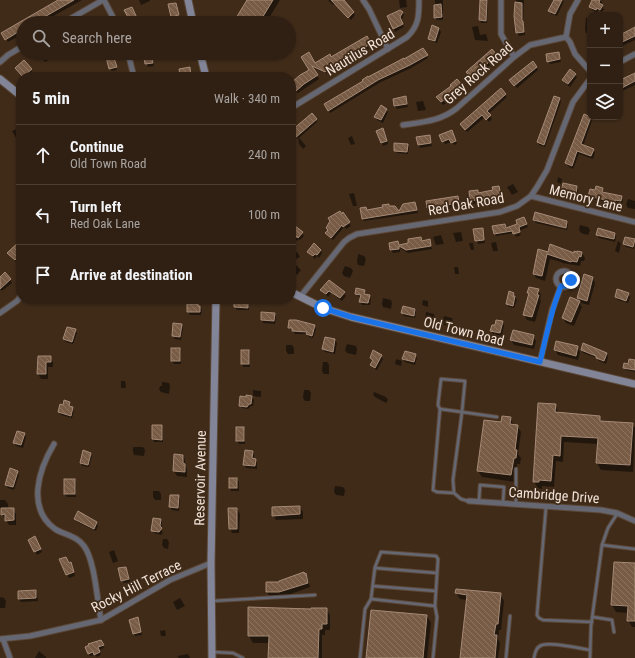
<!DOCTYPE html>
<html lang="en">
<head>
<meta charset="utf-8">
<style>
  :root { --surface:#302013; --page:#38281c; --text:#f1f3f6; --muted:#a8a3a0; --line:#4b3e33 }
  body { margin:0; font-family:"Roboto Condensed",sans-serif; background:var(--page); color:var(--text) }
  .controls { position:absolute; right:12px; top:12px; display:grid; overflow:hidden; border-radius:8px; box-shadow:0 1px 3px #0004 }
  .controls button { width:36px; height:36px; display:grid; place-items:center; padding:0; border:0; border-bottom:1px solid var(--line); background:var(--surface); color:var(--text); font:20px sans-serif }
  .stop { position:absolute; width:12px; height:12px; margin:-9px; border:3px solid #1a73e8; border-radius:50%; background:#fff }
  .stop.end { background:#1a73e8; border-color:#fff; box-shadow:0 1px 4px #0008 }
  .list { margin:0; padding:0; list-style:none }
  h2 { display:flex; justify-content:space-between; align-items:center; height:52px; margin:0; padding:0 16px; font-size:17px }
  h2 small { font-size:13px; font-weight:400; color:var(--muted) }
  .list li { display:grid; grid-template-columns:26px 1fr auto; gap:12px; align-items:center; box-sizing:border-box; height:60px; padding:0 16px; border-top:1px solid var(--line) }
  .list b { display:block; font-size:15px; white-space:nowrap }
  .list p { margin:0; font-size:13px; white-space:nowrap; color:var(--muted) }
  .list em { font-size:13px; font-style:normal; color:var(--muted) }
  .icon { flex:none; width:22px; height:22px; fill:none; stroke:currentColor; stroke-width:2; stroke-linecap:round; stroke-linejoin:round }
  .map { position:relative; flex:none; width:635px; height:658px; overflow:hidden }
  .search { position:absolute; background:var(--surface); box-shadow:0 1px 3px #0004; left:16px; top:16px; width:280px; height:44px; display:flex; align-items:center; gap:10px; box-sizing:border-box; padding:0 14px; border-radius:22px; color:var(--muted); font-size:15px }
  .panel { position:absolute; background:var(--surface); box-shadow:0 1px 3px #0004; left:16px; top:72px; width:280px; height:232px; border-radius:16px }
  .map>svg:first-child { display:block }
</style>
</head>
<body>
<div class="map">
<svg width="635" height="658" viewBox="0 0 635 658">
  <defs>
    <pattern id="building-back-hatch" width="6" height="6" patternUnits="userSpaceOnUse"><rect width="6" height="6" fill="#795c45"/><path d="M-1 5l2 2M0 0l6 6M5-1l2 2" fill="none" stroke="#8c735f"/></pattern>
  </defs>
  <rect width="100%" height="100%" fill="#402b19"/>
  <g fill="#0007">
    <polygon points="60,0 82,0 41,23 23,23 23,34 8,42 2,33"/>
    <polygon points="139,0 150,0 150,1 141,5"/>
    <polygon points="248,0 280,0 266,23 235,23"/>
    <polygon points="328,0 338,0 353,12 355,15 351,20 335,4 333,5"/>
    <polygon points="399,0 406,0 407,7 400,8"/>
    <polygon points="435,0 443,0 443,20 437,20 435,17"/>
    <polygon points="480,0 488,0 487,23 481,23 480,20"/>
    <polygon points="516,0 524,0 523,23 525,35 519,36 517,33 515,16"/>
    <polygon points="555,0 564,1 557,16 551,14 550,11"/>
    <polygon points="593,0 601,0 602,2 601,5 604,9 602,12 598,10 597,13 592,10 590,7"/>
    <polygon points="176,4 180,18 173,20 175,23 168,23 167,20 173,19 172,17"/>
    <polygon points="126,11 133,11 138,21 132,23"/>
    <polygon points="402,12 404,15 401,21 404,27 395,32 391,24"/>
    <polygon points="586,18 590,18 590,33 586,33 585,30"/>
    <polygon points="478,26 480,35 486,34 488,41 475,40 472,27"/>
    <polygon points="439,29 441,32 437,43 431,41 429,38"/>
    <polygon points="635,29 635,40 620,47 620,33 621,35"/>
    <polygon points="366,37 372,47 336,66 337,68 327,74 312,67 319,79 298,93 297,92 291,96 291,84 310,71 302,58 315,65 331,58"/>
    <polygon points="423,49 428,58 411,68 379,83 330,113 325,104"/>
    <polygon points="41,53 61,53 45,62 40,54"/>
    <polygon points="144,53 151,53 154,66 148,67"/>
    <polygon points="180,53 187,53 189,59 183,60"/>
    <polygon points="558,53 561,62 550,64 548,61"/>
    <polygon points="496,55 498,58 473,80 467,73"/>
    <polygon points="113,58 117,70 112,71 110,68"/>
    <polygon points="532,62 538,70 517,88 512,83"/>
    <polygon points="16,68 31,70 32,73 30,75 32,77 24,77"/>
    <polygon points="190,68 192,77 183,77 181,74"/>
    <polygon points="154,73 156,77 149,77 148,74"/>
    <polygon points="575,74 577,77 570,87 565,83 563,80"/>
    <polygon points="635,76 635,85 620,92 620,81"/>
    <polygon points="461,85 463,88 451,100 443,105 437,97"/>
    <polygon points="505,95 507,97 488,114 492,119 489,122 485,117 467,132 463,127"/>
    <polygon points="405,98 408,107 397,109 395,106"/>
    <polygon points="560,99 561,102 545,147 539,145 538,142"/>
    <polygon points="423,101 426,110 418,111 416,102"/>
    <polygon points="386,109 388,112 383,123 377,120 376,117"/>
    <polygon points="590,118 592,121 583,146 593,150 595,153 593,159 579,154 573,169 568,166 566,163"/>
    <polygon points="316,120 317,122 299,138 306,146 303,149 299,144 298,137 291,145 291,132"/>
    <polygon points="19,128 21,131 20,141 18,137 16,138 12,131"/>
    <polygon points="377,132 384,132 388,144 383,146"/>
    <polygon points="453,134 457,144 454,145 452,142 445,144 443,141"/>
    <polygon points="352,136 355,144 351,145 348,138"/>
    <polygon points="429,136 432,146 420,148 419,145"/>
    <polygon points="407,145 409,148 408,154 397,153 395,150"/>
    <polygon points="558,177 562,179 561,184 557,182"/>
    <polygon points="513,184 518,192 512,195 507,187"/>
    <polygon points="498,187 502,199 473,204 470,192 477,191 479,194 494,191"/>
    <polygon points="577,187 578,190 577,196 564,193 562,190"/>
    <polygon points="602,189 604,193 621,197 623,200 622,204 617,202 616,204 591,199 589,196"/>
    <polygon points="354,193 357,206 353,206 349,194"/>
    <polygon points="457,197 460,206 430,211 428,208 427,201"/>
    <polygon points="628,199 635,201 635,209 628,208 626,205"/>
    <polygon points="415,203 418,213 364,221 363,218 366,208 368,211 384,208 389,205 390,207 395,207 399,213 403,205"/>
    <polygon points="343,214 351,226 346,229 344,227 333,240 326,233 328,231 327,228"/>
    <polygon points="534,220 566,222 568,225 567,230 536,223"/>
    <polygon points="525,221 528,227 514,233 496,236 495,233 505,225 507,228"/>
    <polygon points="580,225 588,227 590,230 588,235 581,233 579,230"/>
    <polygon points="296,227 304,236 300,240 299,239 297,241 291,236 291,233"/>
    <polygon points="482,229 485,243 478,244 474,230"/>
    <polygon points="461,232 463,241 456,242 453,233"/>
    <polygon points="520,233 521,235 516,237 515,235"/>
    <polygon points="615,234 616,237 615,242 599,238 597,235"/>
    <polygon points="441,235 444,244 436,245 433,237"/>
    <polygon points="421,238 422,242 429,240 432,249 408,253 400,248 400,252 393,253 391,250 398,242 400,246 410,244"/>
    <polygon points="626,238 635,240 634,249 626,247 624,244"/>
    <polygon points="618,241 621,243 619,253 615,251"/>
    <polygon points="21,242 21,255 19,257 20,259 17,263 8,253"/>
    <polygon points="496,242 498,251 493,251 491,243"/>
    <polygon points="469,243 473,243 474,250 471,250"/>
    <polygon points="321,250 322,253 319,258 317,256 315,259 308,252"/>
    <polygon points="539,251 548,253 582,253 585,258 584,261 581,261 580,266 562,263 561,262 550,259 545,281 536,278 534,274"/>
    <polygon points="297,252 300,257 296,259 293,254"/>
    <polygon points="358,254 364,256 366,259 364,266 358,265 357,262"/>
    <polygon points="293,262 301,270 297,275 291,269 291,264"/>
    <polygon points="345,266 351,268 353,271 350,278 344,276 342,273"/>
    <polygon points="454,267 458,267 459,274 455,274"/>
    <polygon points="0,278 10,280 12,283 2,291 0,289"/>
    <polygon points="593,278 595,283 589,305 581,303 578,298"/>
    <polygon points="322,290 344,293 346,296 342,301 331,293 328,297"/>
    <polygon points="538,290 541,295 540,299 541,301 535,322 527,320 524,315 529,294 528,293"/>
    <polygon points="364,291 366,295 369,296 371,299 370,305 362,305 360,302 361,297 358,296 356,293"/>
    <polygon points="513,293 517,300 514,308 509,307 507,304"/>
    <polygon points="628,294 630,297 628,303 618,300 616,297"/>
    <polygon points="383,298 391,300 392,303 391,309 383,307 382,304"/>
    <polygon points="571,298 581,303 579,302 582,307 574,326 566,323 563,318"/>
    <polygon points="235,300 248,300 249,303 249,310 237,310 235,307"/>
    <polygon points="423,300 428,301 428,307 422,305"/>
    <polygon points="198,305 202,310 201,315 190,315 188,312"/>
    <polygon points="415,309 416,312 415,318 404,316 402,313"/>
    <polygon points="426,312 434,314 435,317 434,323 426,321 425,318"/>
    <polygon points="274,314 276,317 275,324 263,323 262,320"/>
    <polygon points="444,316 452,318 453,321 452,327 444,325 443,322"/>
    <polygon points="502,322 504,325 502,336 493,334 491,331"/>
    <polygon points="181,325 183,328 181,340 175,339 173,336"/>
    <polygon points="314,326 316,329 313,338 309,337 308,334 295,334 290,328"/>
    <polygon points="75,330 77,333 73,344 66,342 64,339"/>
    <polygon points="533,336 536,341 534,349 514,345 511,340"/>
    <polygon points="335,340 337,343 335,354 325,352 323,349"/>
    <polygon points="347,344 356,346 357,349 356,355 347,353 345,350"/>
    <polygon points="286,345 292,345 294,348 294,354 288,354 286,351"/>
    <polygon points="584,345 607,354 608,357 606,364 599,361 597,358 583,353 582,350"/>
    <polygon points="577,347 580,352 578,360 558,355 555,350"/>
    <polygon points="172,349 179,349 181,352 181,364 174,364 172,361"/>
    <polygon points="248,351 250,354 250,367 243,367 242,364"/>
    <polygon points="415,355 417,358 415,365 405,362 403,359"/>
    <polygon points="381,356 383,359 377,370 373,368 372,365 374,361 371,358"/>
    <polygon points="39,357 50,357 53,362 53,367 48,367 48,379 41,379 38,374"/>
    <polygon points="396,359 402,361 401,366 395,364"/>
    <polygon points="635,361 635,372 626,370 625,367"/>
    <polygon points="323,362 327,362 329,365 329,374 324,374 322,371"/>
    <polygon points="121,381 125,381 126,388 121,388"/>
    <polygon points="162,382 169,383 170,386 169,394 161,392 159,389 160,386 162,386"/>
    <polygon points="253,390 261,391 261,397 253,396"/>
    <polygon points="304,390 309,390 311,393 310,401 305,401 303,398"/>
    <polygon points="374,392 386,397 388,400 386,403 375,397 373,394"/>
    <polygon points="252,397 254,400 253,406 251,406 248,409 242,408 240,405"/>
    <polygon points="70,403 71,408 74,411 72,418 61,415 59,412"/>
    <polygon points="555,405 559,413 599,417 602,422 632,424 635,428 633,472 601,470 597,463 598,444 564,442 563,462 556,461 554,487 542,486 542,489 538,488 534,482"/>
    <polygon points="510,418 514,425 517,426 521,432 518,454 521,458 520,464 517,464 515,482 482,477 478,471 502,423"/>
    <polygon points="161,426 163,429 163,442 154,442 153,439"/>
    <polygon points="243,428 245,431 245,444 239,444 237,441"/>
    <polygon points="24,434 26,437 23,448 16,446 14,443"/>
    <polygon points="133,447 143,447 145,450 144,456 134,455 133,452"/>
    <polygon points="253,452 254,455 254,460 257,463 257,469 246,468 244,465"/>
    <polygon points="90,454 92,456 89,467 82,466 81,463"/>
    <polygon points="183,455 185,460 185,465 187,469 187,477 177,476 174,471"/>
    <polygon points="17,472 19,475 14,490 8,488 6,485"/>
    <polygon points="237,479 239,482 239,491 231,491 230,488"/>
    <polygon points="65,480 75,480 76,483 76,497 67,497 65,494"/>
    <polygon points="335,486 343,487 345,490 344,496 336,495 334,492"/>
    <polygon points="153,491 159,491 161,494 161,500 155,500 153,497"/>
    <polygon points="178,496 180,499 179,511 172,510 170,507"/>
    <polygon points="0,500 5,500 8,504 8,509 13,509 16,514 16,525 9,525 5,519 2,514 2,510 0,509"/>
    <polygon points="300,507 303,512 303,519 276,520 273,515"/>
    <polygon points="237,509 240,514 239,533 232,533 230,528"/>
    <polygon points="75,519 96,523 98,526 96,531 77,522"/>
    <polygon points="161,520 162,523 161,530 163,532 161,535 154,533 152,530"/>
    <polygon points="35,538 42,552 37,555 29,540"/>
    <polygon points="163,539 167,539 169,542 168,549 164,548 162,545"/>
    <polygon points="114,550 118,561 113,563 109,552"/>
    <polygon points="61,560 72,566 75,576 69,578"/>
    <polygon points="615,563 635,564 635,627 632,627 628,620 628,613 616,612 612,605"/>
    <polygon points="126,568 130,582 124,583 122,580"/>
    <polygon points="306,574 308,579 310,587 282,597 270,597 267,592 280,583"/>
    <polygon points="36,592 37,595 38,601 21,602 19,599"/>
    <polygon points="456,592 500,594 504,601 501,630 499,630 498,639 500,643 498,658 461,658 467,600 460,599"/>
    <polygon points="0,597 4,598 6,601 5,608 0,608"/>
    <polygon points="180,598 185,606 177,610 173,602"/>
    <polygon points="326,609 330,615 330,630 325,630 325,635 322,635 322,658 269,658 270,643 253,643 249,636 312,610"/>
    <polygon points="427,616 431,623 427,658 367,658"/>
    <polygon points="139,622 142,635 135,636 134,634"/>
    <polygon points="165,630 166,636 161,636 160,631"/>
    <polygon points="101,641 104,648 99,650 101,655 96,657 95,655 90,656 86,647"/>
    <polygon points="39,651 46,657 46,658 35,658"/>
    <polygon points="188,654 190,658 179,658 177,656"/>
  </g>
  <g fill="url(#building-back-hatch)" stroke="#a58a77">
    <polygon points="58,0 74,0 34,23 23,23 23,29 5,40 1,33"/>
    <polygon points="247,0 273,0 259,23 233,23"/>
    <polygon points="331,0 344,0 354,12 348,18"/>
    <polygon points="480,0 487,0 486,21 479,20"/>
    <polygon points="554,0 562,0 555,14 548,11"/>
    <polygon points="592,0 600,0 599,3 603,5 600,10 597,8 596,10 589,7"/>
    <polygon points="515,2 522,3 522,21 523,21 524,32 516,33 514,16"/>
    <polygon points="176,3 179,15 171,17 168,4"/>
    <polygon points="441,4 442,17 434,18 434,5"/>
    <polygon points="132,7 137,18 130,21 124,10"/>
    <polygon points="400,10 403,12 400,17 403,24 393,29 387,16"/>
    <polygon points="432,25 439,28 435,41 428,39"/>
    <polygon points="635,27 635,36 620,43 620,35"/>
    <polygon points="367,36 371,44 335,63 336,65 325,72 312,66 318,75 304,84 296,91 294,89 291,92 291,83 300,75 309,70 301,57 309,52 315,63 330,54 331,57"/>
    <polygon points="423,48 428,55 410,65 378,80 328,111 324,104 363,81 362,80 368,76 368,77 404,58 404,59"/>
    <polygon points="492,49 497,55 471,78 466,72"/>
    <polygon points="559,52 560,59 547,62 546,54"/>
    <polygon points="143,53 151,53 153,63 145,64"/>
    <polygon points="113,55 117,67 109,69 106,57"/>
    <polygon points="24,60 32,69 23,77 15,68"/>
    <polygon points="533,61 537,67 514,86 509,80"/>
    <polygon points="190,67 191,77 184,77 183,74 180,75 179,69"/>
    <polygon points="570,69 576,74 568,84 562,80"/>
    <polygon points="635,73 635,81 620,89 620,80"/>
    <polygon points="457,79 462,85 449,97 441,102 436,97 451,86 450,85"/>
    <polygon points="501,88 506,94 487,111 491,115 486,120 482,115 465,130 460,124"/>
    <polygon points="406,96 407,104 394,106 393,99"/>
    <polygon points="554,96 560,98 544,145 537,142"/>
    <polygon points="381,105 387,109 381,120 374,117"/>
    <polygon points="312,113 317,119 295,138 291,134 291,131"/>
    <polygon points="584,114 591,117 581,144 594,149 591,156 577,151 572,166 565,163"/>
    <polygon points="383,128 387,141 381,143 376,131"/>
    <polygon points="452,130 456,141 451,143 449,139 442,142 439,135"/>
    <polygon points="430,135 431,143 418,145 416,137"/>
    <polygon points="394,143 408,144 407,152 394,151"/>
    <polygon points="563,183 577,186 576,194 561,190"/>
    <polygon points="499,186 501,196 470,201 469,191 478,190 478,193 493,190 492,187"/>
    <polygon points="596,186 603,188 602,192 622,196 621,201 615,200 615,202 588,196 590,189 595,190"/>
    <polygon points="458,196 459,203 427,208 426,201"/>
    <polygon points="415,202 417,210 362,219 360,208 366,207 367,210 383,207 382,205 389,204 389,206 395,206 399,211 403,204"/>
    <polygon points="340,211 342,214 343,212 350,222 343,227 342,225 331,238 325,233 328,230 326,228 330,221 328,218"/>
    <polygon points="535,212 567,221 566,228 533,220"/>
    <polygon points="524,217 527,224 519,227 520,232 513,234 512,231 494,234 492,226 505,224 506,228 517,224 516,220"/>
    <polygon points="295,226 303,232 298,238 297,236 295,239 291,236 291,231"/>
    <polygon points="483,228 484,240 475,241 473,229"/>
    <polygon points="598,228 615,233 614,239 596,235"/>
    <polygon points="421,237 422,241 430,239 431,246 406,250 399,246 399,249 390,250 389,243 398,241 399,245 408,243 408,239"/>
    <polygon points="625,237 635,239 633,247 623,244"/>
    <polygon points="21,240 21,250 18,254 19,255 15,260 7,253"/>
    <polygon points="314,243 321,250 317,255 315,254 313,256 307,252"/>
    <polygon points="550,244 574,253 574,251 577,252 577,251 582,252 581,257 579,256 577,262 572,261 571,262 547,254 542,276 533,274 538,249 548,252"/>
    <polygon points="5,272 11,279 0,289 0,277"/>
    <polygon points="584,274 593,277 587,301 577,298"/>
    <polygon points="329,280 345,292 340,298 329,291 326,294 320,290"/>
    <polygon points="529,287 539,289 537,295 539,295 532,317 523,315 529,293 527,293"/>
    <polygon points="356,288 365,290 364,294 370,295 368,303 359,302 361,295 355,294"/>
    <polygon points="617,289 629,293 626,301 615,297"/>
    <polygon points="509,291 514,293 513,296 515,296 513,306 506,304"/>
    <polygon points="570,297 580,301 571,322 562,318"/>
    <polygon points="234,299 248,299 248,308 234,307"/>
    <polygon points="187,304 198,304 198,306 200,306 200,312 187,312"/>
    <polygon points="403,306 415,309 414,316 401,313"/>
    <polygon points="261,312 275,313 274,321 261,320"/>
    <polygon points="289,320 296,320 315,325 312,336 306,334 307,332 292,331 292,328 288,328"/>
    <polygon points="496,320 503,321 500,333 490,331 492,325 495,325"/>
    <polygon points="173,323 182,324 180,337 172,336"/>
    <polygon points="67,327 76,329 72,342 63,339"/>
    <polygon points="513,330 534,335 532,345 510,340"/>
    <polygon points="325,337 335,339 333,352 322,349"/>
    <polygon points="556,341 578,346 576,356 554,350"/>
    <polygon points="583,343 607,353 604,361 596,358 596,356 581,350"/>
    <rect x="171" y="348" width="9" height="13"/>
    <rect x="241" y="350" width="8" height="14"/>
    <polygon points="373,350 382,355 375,368 370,365 373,360 370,358"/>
    <polygon points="405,351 416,354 414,362 402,359"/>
    <polygon points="38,356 51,356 51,362 46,362 46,374 37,374"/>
    <polygon points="629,359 635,360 635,370 623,368 624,363 628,364"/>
    <polygon points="246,395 252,396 251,404 249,404 247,407 239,406 240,396 246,397"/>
    <polygon points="64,400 70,402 69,406 73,407 71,416 58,412 60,404 63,405"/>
    <polygon points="538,403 556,404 555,412 600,416 600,421 633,423 630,465 596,463 598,438 561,436 560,456 553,455 551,481 539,480 539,482 533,482"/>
    <polygon points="502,416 511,417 510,424 518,425 515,450 517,450 516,458 514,458 511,475 477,471 484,420 501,422"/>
    <polygon points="152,425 162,425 162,440 152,439"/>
    <rect x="236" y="427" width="8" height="14"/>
    <polygon points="17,431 25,433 21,445 13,443"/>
    <polygon points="83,450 91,453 88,465 80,463"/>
    <polygon points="245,450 253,451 252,458 256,459 255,466 243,465"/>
    <polygon points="174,454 183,455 183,463 185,464 185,472 173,471"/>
    <polygon points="10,468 18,471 13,487 5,485"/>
    <rect x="229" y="478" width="8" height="10"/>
    <rect x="64" y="479" width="11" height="15"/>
    <polygon points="170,495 179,495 178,508 169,507"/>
    <polygon points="300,506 300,514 272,516 272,507"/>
    <polygon points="1,508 14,508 14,520 5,521 5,514 1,515"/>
    <polygon points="228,508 237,508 237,529 229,529"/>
    <polygon points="78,511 97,522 94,529 74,519"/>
    <polygon points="153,518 161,519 160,526 162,528 159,532 151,531"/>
    <polygon points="35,536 41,549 34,552 28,540"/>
    <polygon points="66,557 69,563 71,562 74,572 66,575 59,559"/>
    <polygon points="614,562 635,563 635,621 627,621 628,606 611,605"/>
    <polygon points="126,567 129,579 121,581 118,568"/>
    <polygon points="304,572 305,574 306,573 308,583 279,592 266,592 266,582 279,582 279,581"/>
    <polygon points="456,589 501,593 498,624 496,624 494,635 497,635 495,658 460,658 467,595 455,593"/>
    <polygon points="36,590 36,598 18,599 18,591"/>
    <polygon points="248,607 311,609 311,608 327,608 327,624 322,624 322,629 319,629 318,658 268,658 269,636 248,636"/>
    <polygon points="371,610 427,615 423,658 366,658"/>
    <polygon points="138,617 141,632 133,634 129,620"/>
    <polygon points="101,640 104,645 98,647 100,652 94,655 93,652 88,654 85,647 89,645 88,644"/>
  </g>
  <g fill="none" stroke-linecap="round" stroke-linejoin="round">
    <defs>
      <g id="service">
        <polyline points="440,409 438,405 441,379 465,381 462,412 497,417"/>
        <polyline points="454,493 437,492 433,490 440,409 462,412 453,480 454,493 461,499 468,501"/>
        <polyline points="479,501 480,485 504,487 503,503"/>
        <polyline points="516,504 516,469"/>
        <polyline points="546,507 537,615 539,618 543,620 592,622"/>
        <polyline points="602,545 635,549"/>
        <polyline points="375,568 437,573"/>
        <polyline points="373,586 436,591"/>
        <polyline points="371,599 435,606"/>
        <polyline points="212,601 315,595"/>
        <polyline points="593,617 612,620 614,632"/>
        <polyline points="213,652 233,653 243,658"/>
        <polyline points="360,658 365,609 371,599 375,567 381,552 436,556 438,559 435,606 437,617 433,658"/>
        <polyline points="506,658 510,616"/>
        <path d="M534,658C535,653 536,647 542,645C550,642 580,648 590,650"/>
        <polyline points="590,658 591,626 602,545 608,528 617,514"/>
      </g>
      <g id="minor">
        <polyline points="104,0 116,23"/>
        <polyline points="363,0 369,9 388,49"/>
        <polyline points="501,0 501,34 514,57"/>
        <polyline points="63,23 103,0"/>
        <polyline points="566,37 570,42 575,54 590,71"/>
        <polyline points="566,37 570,14 578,0"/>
        <polyline points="128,53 134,77"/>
        <polyline points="0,62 8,55 23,46"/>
        <polyline points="620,62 635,54"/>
        <path d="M291,108L407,37C419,26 419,15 419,0"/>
        <path d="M403,125C423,122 441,121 457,108L514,57L530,45L566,37"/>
        <polyline points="531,196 635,222"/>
        <circle cx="564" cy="279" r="8"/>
        <polyline points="300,297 344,242 349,238 357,234 500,212 517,206 531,196 537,187 547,170 573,102 590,79"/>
        <polyline points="0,313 17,301 21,296"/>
        <polyline points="540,362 552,310 561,286"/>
        <path d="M54,444C39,469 26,508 55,529C65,535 77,536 84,546C95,561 97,600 101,620"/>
        <polyline points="469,501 601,510 617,513 635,521"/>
        <polyline points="0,639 30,636 101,620 170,580 211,563"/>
        <polyline points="3,639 10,658"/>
      </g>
      <g id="secondary">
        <polyline points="188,0 193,23"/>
        <polyline points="200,53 206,77"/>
        <polyline points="0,79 21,96"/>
        <polyline points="291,292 323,308 351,317 635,384"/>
        <polyline points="212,658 211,563 216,299"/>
      </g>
    </defs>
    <use href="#service" stroke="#5c4838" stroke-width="4.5"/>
    <use href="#minor" stroke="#5c4838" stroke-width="7"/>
    <use href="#secondary" stroke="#5c4838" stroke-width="9"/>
    <use href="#service" stroke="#656773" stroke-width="2.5"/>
    <use href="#minor" stroke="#656773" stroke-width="5"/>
    <use href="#secondary" stroke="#828598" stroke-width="7"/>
  </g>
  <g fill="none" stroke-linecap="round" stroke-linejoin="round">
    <path stroke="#1a73e8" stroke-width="5" d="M323,308L351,317L540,362C546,337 551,311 561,286H567L571,280"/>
  </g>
  <g text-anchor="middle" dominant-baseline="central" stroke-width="3.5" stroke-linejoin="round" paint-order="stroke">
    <g font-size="14" fill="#f2e3d9" stroke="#402b19">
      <text transform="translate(360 52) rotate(-31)">Nautilus Road</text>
      <text transform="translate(478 73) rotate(-41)">Grey Rock Road</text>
      <text transform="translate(586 198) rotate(14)">Memory Lane</text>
      <text transform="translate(466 204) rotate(-10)">Red Oak Road</text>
      <text transform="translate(464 331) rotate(14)">Old Town Road</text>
      <text transform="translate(200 478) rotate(-89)">Reservoir Avenue</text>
      <text transform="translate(554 495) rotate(4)">Cambridge Drive</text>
      <text transform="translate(136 586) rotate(-27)">Rocky Hill Terrace</text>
    </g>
  </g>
</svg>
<div class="controls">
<button>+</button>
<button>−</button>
<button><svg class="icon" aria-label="layers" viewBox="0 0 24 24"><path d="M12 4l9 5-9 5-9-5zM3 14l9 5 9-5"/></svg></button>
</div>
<div class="stop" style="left:323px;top:308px"></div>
<div class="stop end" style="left:571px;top:280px"></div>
<div class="search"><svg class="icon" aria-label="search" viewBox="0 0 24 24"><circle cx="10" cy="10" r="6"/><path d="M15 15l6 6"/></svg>Search here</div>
<section class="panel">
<h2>5 min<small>Walk · 340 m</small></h2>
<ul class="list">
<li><svg class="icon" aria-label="ahead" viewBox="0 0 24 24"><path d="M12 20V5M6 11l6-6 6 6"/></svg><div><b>Continue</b><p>Old Town Road</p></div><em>240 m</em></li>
<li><svg class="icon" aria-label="left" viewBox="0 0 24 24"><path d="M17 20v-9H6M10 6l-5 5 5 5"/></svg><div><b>Turn left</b><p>Red Oak Lane</p></div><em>100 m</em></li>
<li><svg class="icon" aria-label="arrive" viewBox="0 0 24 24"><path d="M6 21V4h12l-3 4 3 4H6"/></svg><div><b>Arrive at destination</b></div></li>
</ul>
</section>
</div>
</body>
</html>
